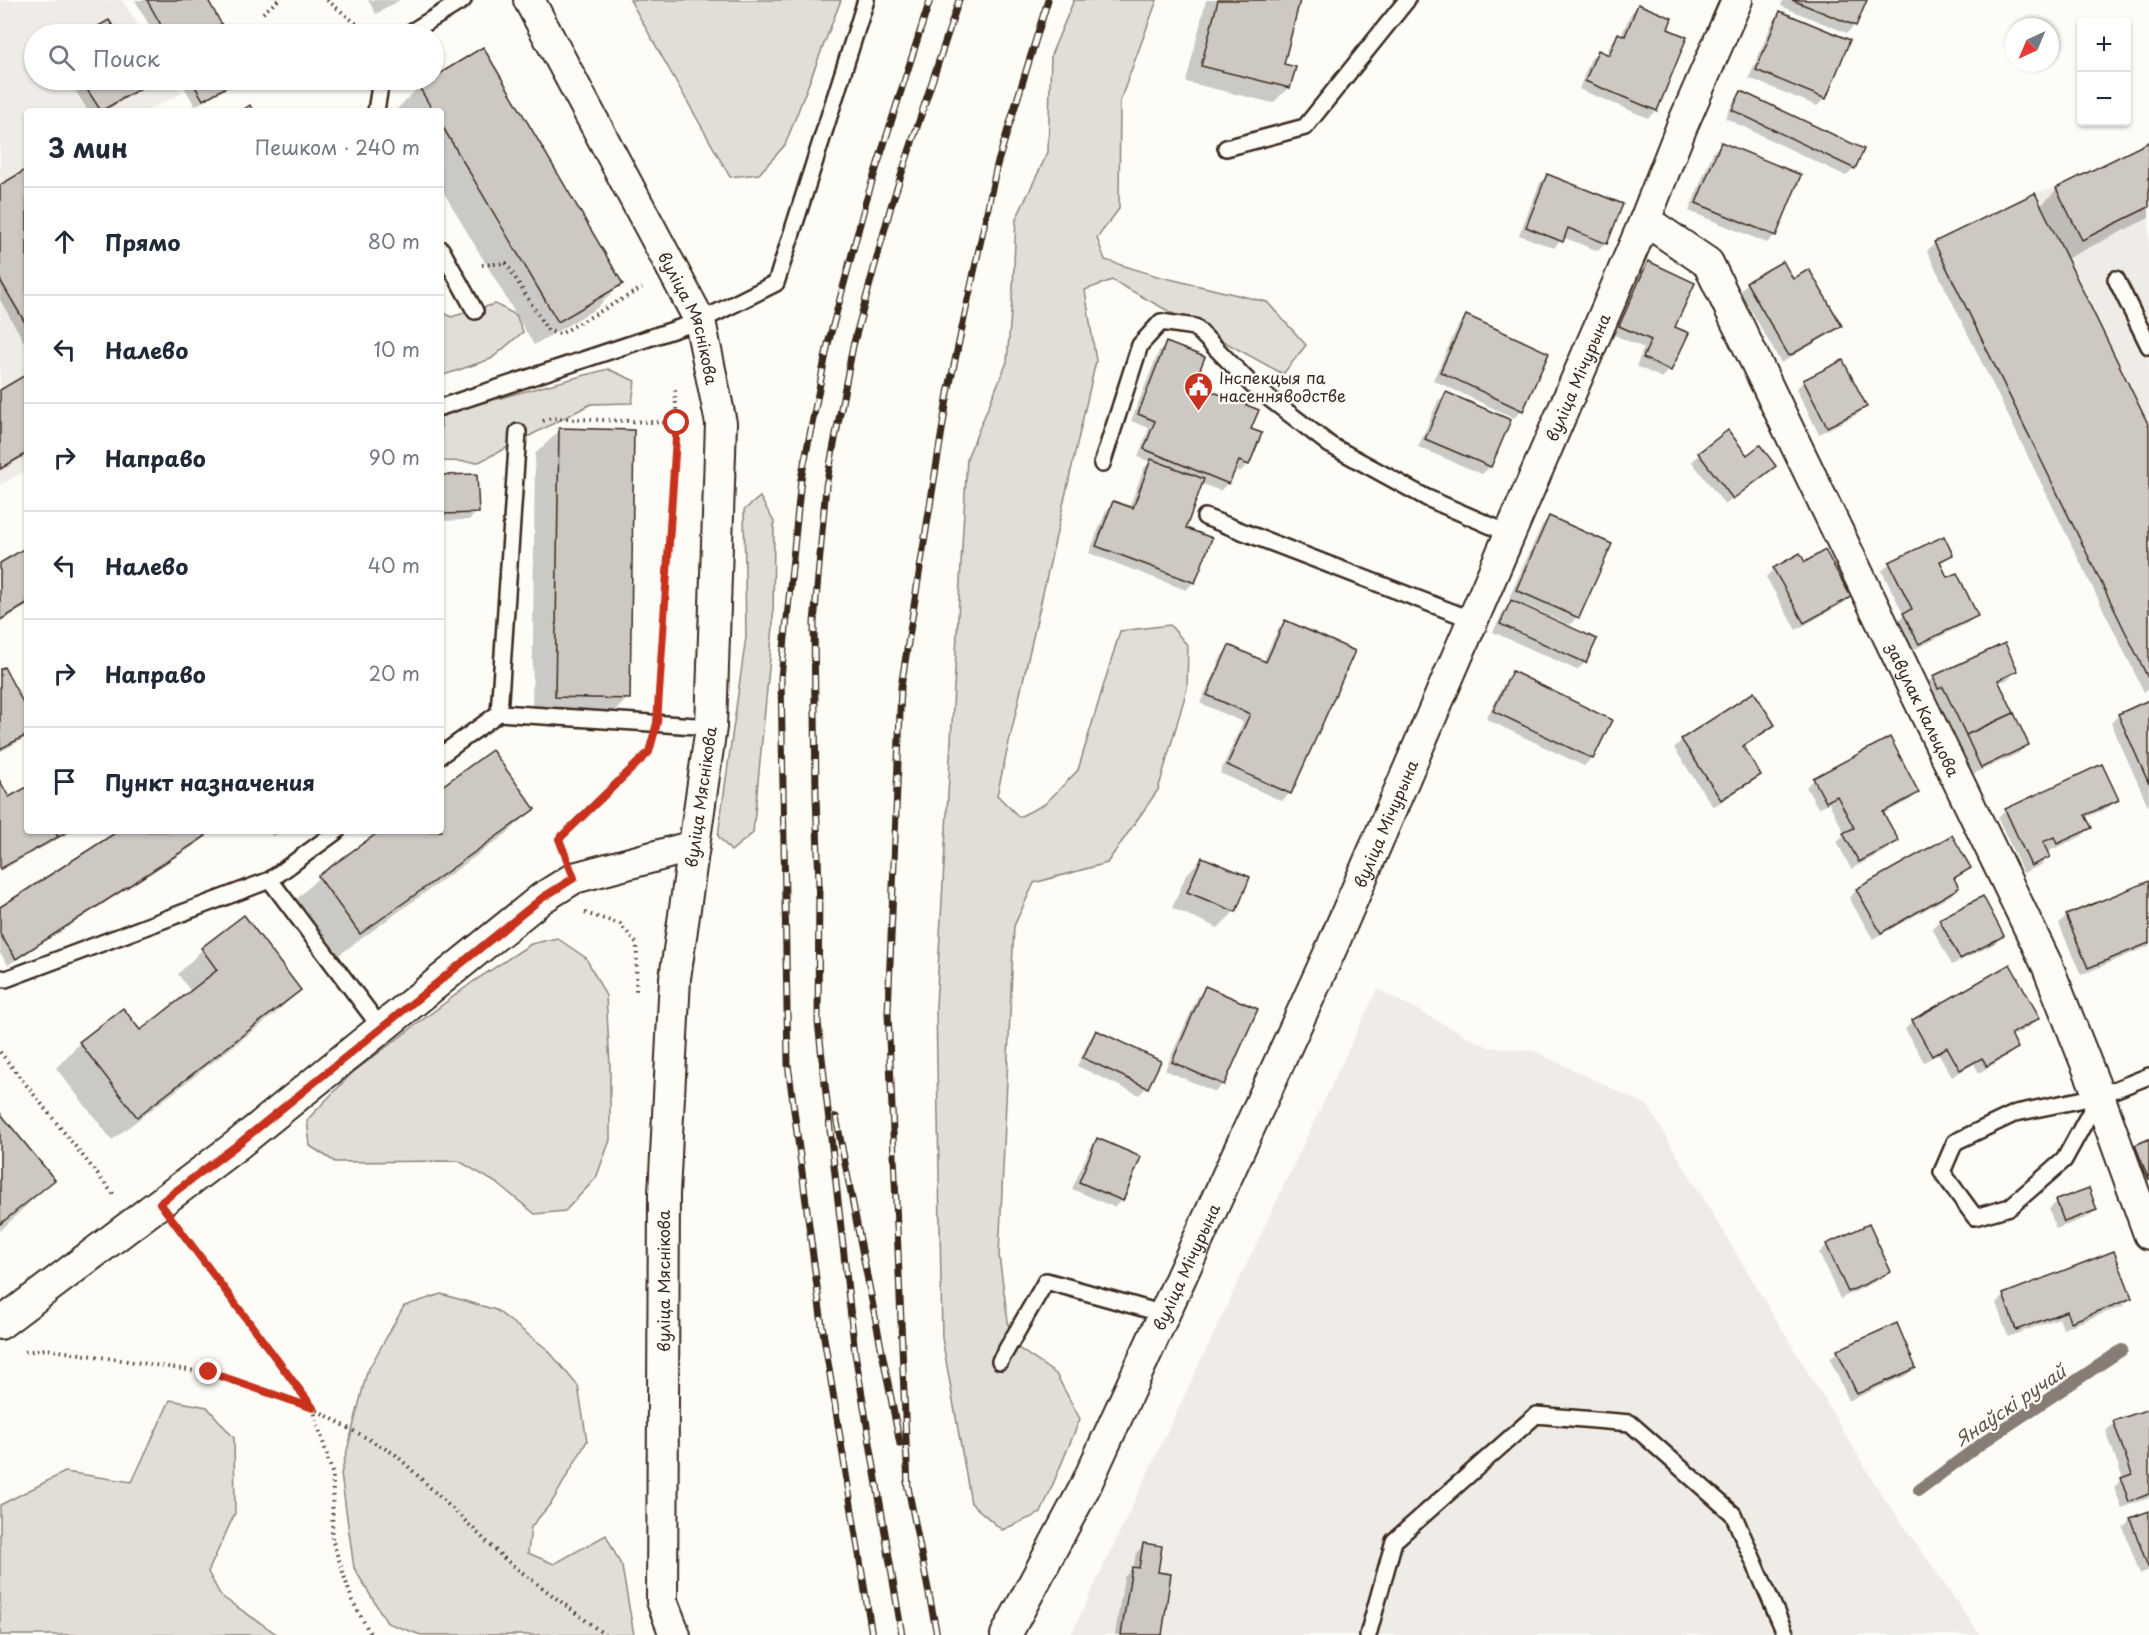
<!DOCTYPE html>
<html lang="ru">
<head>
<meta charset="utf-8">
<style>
  :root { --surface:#fff; --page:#f6f6f7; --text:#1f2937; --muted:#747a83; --line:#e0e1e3 }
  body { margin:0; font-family:"Playpen Sans",sans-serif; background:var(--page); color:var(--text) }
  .controls { position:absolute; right:18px; top:18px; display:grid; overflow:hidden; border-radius:6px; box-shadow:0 2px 4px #0004 }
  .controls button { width:54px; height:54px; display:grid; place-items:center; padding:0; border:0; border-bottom:2px solid var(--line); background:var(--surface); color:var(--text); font:30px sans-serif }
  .compass { position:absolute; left:2005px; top:18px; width:54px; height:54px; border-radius:50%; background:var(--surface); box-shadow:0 2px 4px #0004; rotate:224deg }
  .stop { position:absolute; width:18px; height:18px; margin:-14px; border:4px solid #c8321e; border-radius:50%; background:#fff }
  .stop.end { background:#c8321e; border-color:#fff; box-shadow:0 2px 6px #0008 }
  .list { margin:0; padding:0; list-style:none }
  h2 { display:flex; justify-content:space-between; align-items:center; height:78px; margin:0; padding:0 24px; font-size:26px }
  h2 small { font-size:20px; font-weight:400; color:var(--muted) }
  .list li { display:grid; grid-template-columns:39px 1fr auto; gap:18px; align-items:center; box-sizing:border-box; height:108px; padding:0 24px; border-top:2px solid var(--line) }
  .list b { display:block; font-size:22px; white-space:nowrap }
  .list em { font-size:20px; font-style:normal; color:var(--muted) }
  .icon { flex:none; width:33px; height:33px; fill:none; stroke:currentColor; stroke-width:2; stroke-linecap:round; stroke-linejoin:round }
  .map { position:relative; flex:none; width:2149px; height:1635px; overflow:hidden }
  .search { position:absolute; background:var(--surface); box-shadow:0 2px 4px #0004; left:24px; top:24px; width:420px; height:66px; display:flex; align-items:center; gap:15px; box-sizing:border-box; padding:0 21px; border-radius:33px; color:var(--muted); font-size:22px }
  .panel { position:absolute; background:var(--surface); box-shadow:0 2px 4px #0004; left:24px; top:108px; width:420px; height:726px; border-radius:6px }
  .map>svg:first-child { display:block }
</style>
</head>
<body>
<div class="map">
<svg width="2149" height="1635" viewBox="0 0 2149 1635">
  <rect width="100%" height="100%" fill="#fdfcf7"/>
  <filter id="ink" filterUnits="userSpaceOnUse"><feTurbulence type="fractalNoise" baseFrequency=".0167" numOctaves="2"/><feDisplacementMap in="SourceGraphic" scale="12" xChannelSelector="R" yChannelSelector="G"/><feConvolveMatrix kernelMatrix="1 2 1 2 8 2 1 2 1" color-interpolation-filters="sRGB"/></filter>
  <g filter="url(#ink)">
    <g fill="#efece7">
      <polygon points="0,0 122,0 144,34 34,34 34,80 172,80 181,94 146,111 27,111 27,470 0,485"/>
      <polygon points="2149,142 2149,680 1934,242 2035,193 2056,188"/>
      <polygon points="1377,989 1488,1047 1534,1051 1647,1105 1880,1492 1980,1635 1071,1635"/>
    </g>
    <g fill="#e1ded7" stroke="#8e847a" stroke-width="1.5">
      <polygon points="630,0 841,0 785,145 759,174 730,177"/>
      <polygon points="1074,0 1157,0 1120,101 1119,209 1097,238 1105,260 1157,276 1267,302 1306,345 1283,374 1112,280 1085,290 1096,361 997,795 1019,817 1045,804 1078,770 1120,631 1170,625 1188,646 1187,689 1158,790 1107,863 1034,883 1014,926 999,1256 1011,1343 1056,1374 1080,1419 1041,1513 1002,1530 971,1503 942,1338 936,1006 967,458 1007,362 1013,287 1016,219 1048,152 1051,55"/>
      <polygon points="495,304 516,315 523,332 491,359 441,376 441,311 451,317"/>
      <polygon points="608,369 635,381 632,403 591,404 479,462 441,461 441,414"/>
      <polygon points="760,497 774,522 773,627 753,833 731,851 718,836 746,637 744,510"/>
      <polygon points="557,938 586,958 606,996 610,1065 610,1140 596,1178 565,1211 535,1214 498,1184 459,1161 335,1162 310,1146 307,1120 352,1073 474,981 531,944"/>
      <polygon points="441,1294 496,1310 547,1349 578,1386 587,1441 552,1502 531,1527 528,1553 554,1564 606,1535 622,1567 634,1635 421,1635 387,1623 354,1568 341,1474 367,1372 404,1306"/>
      <polygon points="170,1400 207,1407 234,1438 235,1513 208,1572 221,1596 278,1635 0,1635 0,1505 65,1472 132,1482"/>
    </g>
    <g fill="#0003">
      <polygon points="135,0 206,0 225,34 154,34"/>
      <polygon points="368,0 400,0 376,14"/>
      <polygon points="1206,0 1298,0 1282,65 1289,87 1273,103 1186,82"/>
      <polygon points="1783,0 1865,0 1854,26 1847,33 1781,6"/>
      <polygon points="1639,5 1666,30 1656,110 1648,118 1579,89 1590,60 1598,52 1606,55 1611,43 1618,35 1621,36 1631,13"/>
      <polygon points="1781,13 1825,98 1817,106 1749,78 1773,21"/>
      <polygon points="482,49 621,283 597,308 534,345 441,188 441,111 395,111 419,87"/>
      <polygon points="69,80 143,80 146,84 138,91 106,111 88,111"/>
      <polygon points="180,80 241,80 195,106"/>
      <polygon points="1741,93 1854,168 1846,176 1725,118 1734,101"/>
      <polygon points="1721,144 1775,235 1767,243 1689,211 1713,152"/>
      <polygon points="2149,144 2149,218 2066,259 2149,430 2149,689 2144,692 1927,251 1935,243 2040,207 2057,189"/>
      <polygon points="27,171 27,347 0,300 0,187"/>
      <polygon points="1548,175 1606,243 1598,251 1563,237 1554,248 1519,235 1540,183"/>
      <polygon points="1649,263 1670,370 1662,378 1636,366 1644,348 1612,334 1641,271"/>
      <polygon points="1792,281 1840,326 1832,333 1781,363 1740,291 1747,283"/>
      <polygon points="1466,317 1522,410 1514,418 1433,380 1459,324"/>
      <polygon points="1167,344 1192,385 1249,429 1248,464 1240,472 1234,469 1228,483 1220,491 1201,483 1184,529 1194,582 1186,590 1089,553 1106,511 1113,503 1129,508 1144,468 1150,462 1138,457 1149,428 1131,421 1159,351"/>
      <polygon points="27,376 27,455 0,471 0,392"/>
      <polygon points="1804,381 1865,407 1858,414 1819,434 1796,389"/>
      <polygon points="1446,394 1509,421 1490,467 1482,474 1418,447 1438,401"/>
      <polygon points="560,430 628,698 604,722 532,721 535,454"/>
      <polygon points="1699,454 1774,466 1725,505 1692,462"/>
      <polygon points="441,476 477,512 469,520 441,521"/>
      <polygon points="1549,517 1577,617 1570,625 1523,604 1522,607 1595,640 1585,663 1577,670 1493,632 1504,610 1514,600 1509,598 1542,525"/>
      <polygon points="27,548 27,606 0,622 0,565"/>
      <polygon points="1799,555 1804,564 1849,596 1842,604 1796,630 1766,577 1774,569"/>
      <polygon points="1952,555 1940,564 1947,579 1976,616 1968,623 1911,651 1896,622 1904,615 1882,571 1890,563"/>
      <polygon points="1285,621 1290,793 1282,801 1220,773 1243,722 1200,703 1222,655 1229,647 1263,662 1278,629"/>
      <polygon points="0,670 27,713 27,737 0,752"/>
      <polygon points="2016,671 2009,679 1998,683 2027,745 2019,753 1973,774 1935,694 1931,696 1926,685 1934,678"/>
      <polygon points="1512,673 1592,758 1584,766 1486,719 1505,681"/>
      <polygon points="2149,702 2149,808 2111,723 2119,715"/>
      <polygon points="1774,725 1766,732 1742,748 1759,775 1752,782 1713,807 1674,748 1682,740"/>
      <polygon points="1890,739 1917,792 1910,800 1883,814 1897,841 1889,849 1851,869 1837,842 1845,834 1829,803 1818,808 1806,787 1814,780"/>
      <polygon points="2101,766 2117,799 2109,807 2085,818 2090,828 2082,836 2049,851 2046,843 2043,845 2048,857 2041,865 2023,873 1998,818 2005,811"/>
      <polygon points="0,784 8,799 27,789 27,831 73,831 0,871"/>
      <polygon points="441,789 533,808 509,832 336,957 295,901 319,877 383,831 441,831"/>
      <polygon points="120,831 201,831 205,836 197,844 8,965 0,953 0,908"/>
      <polygon points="268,831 281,831 273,837"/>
      <polygon points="1202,858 1235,911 1218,928 1172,908 1186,875"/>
      <polygon points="1969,868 1953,880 1958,888 1950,896 1873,939 1849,898 1857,890"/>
      <polygon points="2149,882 2149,946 2081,975 2059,924 2067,916"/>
      <polygon points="244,917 299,990 275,1014 112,1140 56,1068 80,1043 123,1010 139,1032 191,992 178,974 202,950"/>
      <polygon points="1940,920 2002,936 1994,944 1952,965 1932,928"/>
      <polygon points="1205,988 1223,1084 1215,1092 1165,1070 1198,996"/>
      <polygon points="2038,1018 2031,1026 2011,1037 2016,1048 2009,1055 1979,1073 1974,1064 1952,1077 1939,1054 1924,1062 1905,1029 1913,1021"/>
      <polygon points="1097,1032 1147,1087 1139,1095 1077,1066 1089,1040"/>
      <polygon points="0,1115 53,1180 0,1231"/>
      <polygon points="1097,1140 1122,1200 1114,1207 1072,1189 1090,1148"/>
      <polygon points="2149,1141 2149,1206 2128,1154 2136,1146"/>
      <polygon points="2057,1202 2096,1210 2088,1217 2056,1229 2049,1209"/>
      <polygon points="1827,1245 1889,1272 1881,1279 1840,1299 1819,1253"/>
      <polygon points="2113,1253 2130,1298 2123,1306 2063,1329 2059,1318 2008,1337 1996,1303 2003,1296"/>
      <polygon points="1838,1351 1914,1367 1907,1375 1849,1401 1830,1359"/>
      <polygon points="2149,1410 2149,1498 2122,1508 2114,1487 2123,1479 2106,1431 2114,1423"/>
      <polygon points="2149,1513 2149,1570 2140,1574 2123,1527 2131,1519"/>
      <polygon points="1144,1545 1156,1573 1160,1635 1115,1635 1124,1577 1133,1569 1136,1553"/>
    </g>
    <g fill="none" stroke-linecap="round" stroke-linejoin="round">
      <polyline stroke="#887d74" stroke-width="12" points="1919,1490 1988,1439 2122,1350"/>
    </g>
    <g fill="#cdc8c2" stroke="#3b2a1e" stroke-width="1.5">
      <polygon points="147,0 208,0 227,34 166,34"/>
      <polygon points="1218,0 1300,0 1284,64 1296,67 1290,88 1201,66"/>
      <polygon points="1792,0 1867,0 1856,26"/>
      <polygon points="1638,4 1672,18 1668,29 1687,37 1657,111 1585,81 1598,50 1609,55 1618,33 1625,36"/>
      <polygon points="1780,11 1850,40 1826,99 1756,70"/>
      <polygon points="109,20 118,34 84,34"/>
      <polygon points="483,47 623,284 558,322 441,124 441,111 433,111 418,85 428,80 434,80 434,77"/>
      <polygon points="81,80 145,80 148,84 101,111"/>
      <polygon points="191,80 239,80 203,100"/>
      <polygon points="1741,91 1864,149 1855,169 1732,110"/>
      <polygon points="250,105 253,111 241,111"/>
      <polygon points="1721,142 1801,175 1776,236 1696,203"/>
      <polygon points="2149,142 2149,207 2082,240 2056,188"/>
      <polygon points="27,169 27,326 0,280 0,185"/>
      <polygon points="1547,174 1623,204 1607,244 1568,228 1563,242 1526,227"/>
      <polygon points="2035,193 2149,426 2149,680 1934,242"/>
      <polygon points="1648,261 1695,283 1675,327 1689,333 1671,371 1643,358 1651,340 1619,326"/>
      <polygon points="1783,261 1793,279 1809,269 1842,326 1789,356 1746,282"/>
      <polygon points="1466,315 1549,353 1523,411 1440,372"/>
      <polygon points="1166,342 1205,357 1194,384 1259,410 1251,429 1262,433 1249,465 1239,461 1229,484 1144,449 1155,421 1138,414"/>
      <polygon points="1843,360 1867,407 1827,427 1803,380"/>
      <polygon points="27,374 27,453 0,469 0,390"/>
      <polygon points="1446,392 1511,420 1491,467 1425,439"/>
      <polygon points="559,428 634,430 630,699 555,697"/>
      <polygon points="1728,430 1747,455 1760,445 1776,466 1733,499 1698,453"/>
      <polygon points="1151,459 1204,479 1186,528 1212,538 1195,583 1096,546 1113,501 1133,508"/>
      <polygon points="477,474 479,513 441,514 441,475"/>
      <polygon points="1549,516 1612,544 1579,618 1516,590"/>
      <polygon points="1944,536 1953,555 1940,561 1947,577 1957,573 1978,616 1919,644 1903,613 1912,609 1889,562"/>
      <polygon points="27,547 27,604 0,620 0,563"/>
      <polygon points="1825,550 1851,597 1804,623 1773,568 1800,553 1805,562"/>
      <polygon points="1511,600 1597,639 1586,663 1500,624"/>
      <polygon points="1285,620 1355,651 1291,794 1227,765 1250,714 1207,695 1229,645 1266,662"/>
      <polygon points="2005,643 2018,671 1998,680 2014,713 1966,735 1943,687 1938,689 1933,676"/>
      <polygon points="4,667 27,710 27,735 0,749 0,669"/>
      <polygon points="1512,671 1612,720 1593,759 1493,711"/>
      <polygon points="1754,692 1775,725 1743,746 1761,775 1721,800 1681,739"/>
      <polygon points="2149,700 2149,784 2118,714"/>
      <polygon points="2014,713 2029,745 1981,768 1966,735"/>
      <polygon points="1890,737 1919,793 1883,812 1899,841 1859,862 1843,833 1854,828 1837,796 1826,802 1813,778"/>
      <polygon points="492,750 535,809 360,934 318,876 380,831 441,831 441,787"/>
      <polygon points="2102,764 2119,800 2085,815 2092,828 2057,844 2054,837 2043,842 2050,857 2031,866 2005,809"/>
      <polygon points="0,781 9,797 27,787 27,831 55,831 58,837 0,869"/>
      <polygon points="55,831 68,831 58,837"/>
      <polygon points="118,831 203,831 206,836 16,959 0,934 0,907"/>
      <polygon points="1952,835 1971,868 1954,878 1959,888 1881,933 1856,889"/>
      <polygon points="1202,857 1250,877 1236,912 1187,892"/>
      <polygon points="2149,881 2149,943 2088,968 2066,915"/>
      <polygon points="1983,896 2004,936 1960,959 1939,919"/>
      <polygon points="244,915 301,990 137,1117 79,1042 123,1008 140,1030 147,1025 217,970 201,948"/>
      <polygon points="2010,964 2040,1018 2011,1034 2018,1048 1987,1066 1982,1058 1960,1070 1947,1047 1932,1056 1912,1020"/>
      <polygon points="1205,986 1258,1009 1224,1085 1172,1062"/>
      <polygon points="1096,1030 1161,1061 1148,1088 1083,1058"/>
      <polygon points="0,1113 55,1180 0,1224"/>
      <polygon points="1097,1138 1141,1157 1123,1201 1079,1182"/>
      <polygon points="2149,1139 2149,1180 2135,1145"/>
      <polygon points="2089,1188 2097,1210 2064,1222 2056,1200"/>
      <polygon points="1869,1224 1891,1272 1848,1292 1826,1244"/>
      <polygon points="2114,1251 2132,1298 2071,1322 2067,1311 2016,1330 2003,1294"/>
      <polygon points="1897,1323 1916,1368 1857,1394 1837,1350"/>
      <polygon points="2149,1409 2149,1494 2129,1502 2121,1478 2132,1474 2113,1421"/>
      <polygon points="2149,1511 2149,1566 2148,1567 2130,1518"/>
      <polygon points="1143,1543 1162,1546 1158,1572 1171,1574 1162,1635 1121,1635 1132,1567 1139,1568"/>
    </g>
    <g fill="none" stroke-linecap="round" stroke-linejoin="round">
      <defs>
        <g id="lane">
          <polyline points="408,34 463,0"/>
          <polyline points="376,111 381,80"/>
          <polyline points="1226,148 1305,127 1407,0"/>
          <polyline points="441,249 475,311"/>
          <polyline points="2116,279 2149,346"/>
          <polyline points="441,407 700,321 776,283 866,0"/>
          <polyline points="1102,464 1140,345 1161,322 1195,327 1252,385 1330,445 1427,498 1510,534"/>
          <polyline points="1205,517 1473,620"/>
          <polyline points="499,713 518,432"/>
          <polyline points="441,755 499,713 711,727"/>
          <polyline points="270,880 381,1028"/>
          <polyline points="0,978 6,979 270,880 337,831"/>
          <polyline points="2099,1096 2064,1160 2010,1207 1975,1217 1942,1172 1955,1142 2016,1113 2099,1096 2149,1076"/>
          <polyline points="1000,1361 1046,1281 1164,1314"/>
          <polyline points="1368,1635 1394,1541 1536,1415 1630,1423 1733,1514 1786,1635"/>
        </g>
        <g id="street">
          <path id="s1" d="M529,0L700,321L721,423L711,727L675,978L664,1194L662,1601L675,1635"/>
          <path id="s2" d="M1645,220L1708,263L2047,965L2099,1096L2149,1234"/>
          <polyline points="0,1324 237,1145 542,898 574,878 694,846"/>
          <path id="s3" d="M1006,1635L1085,1487L1332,947L1645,220L1682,126L1737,0"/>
        </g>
      </defs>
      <use href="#lane" stroke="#3b2a1e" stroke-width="20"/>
      <use href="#street" stroke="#3b2a1e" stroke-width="34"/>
      <g stroke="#3b2a1e" stroke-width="4" stroke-dasharray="1.5 4.5" stroke-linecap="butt">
        <polyline points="327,0 369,34"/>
        <polyline points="263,13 278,0"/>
        <polyline points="482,265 506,263 548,331 560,334 642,288"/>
        <polyline points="543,421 551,418 677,423"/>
        <polyline points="659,697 677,423 675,390"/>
        <polyline points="562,846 559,839 649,751"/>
        <polyline points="585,913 620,924 637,944 636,991"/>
        <polyline points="0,1052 114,1195"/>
        <polyline points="180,1230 313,1408 333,1476 332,1539 352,1600 371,1635"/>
        <polyline points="25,1352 46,1349 209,1373 313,1408 395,1454 507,1561 605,1635"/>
      </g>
      <use href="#lane" stroke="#fdfcf7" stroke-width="15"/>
      <use href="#street" stroke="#fdfcf7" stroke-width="30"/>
      <defs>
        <g id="rail">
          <polyline points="836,1117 900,1444"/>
          <polyline points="907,1482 937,1635"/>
          <polyline points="908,1488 888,1013 901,687 948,393 997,165 1048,0"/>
          <polyline points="872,1635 822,1325 788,1064 781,678 801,479 828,344 866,201 930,0"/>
          <polyline points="902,1635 855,1353 818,1022 819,886 816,794 814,623 826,486 853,346 891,206 959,0"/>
        </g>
      </defs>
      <use href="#rail" stroke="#3b2a1e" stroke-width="7"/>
      <use href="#rail" stroke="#fdfcf7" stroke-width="4.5" stroke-dasharray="14" stroke-linecap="butt"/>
    </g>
  </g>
  <g fill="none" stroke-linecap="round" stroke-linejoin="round" filter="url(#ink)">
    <polyline stroke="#c8321e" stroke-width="8" points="209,1372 313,1408 160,1203 237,1145 542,898 574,878 559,839 649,752 657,723 677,423"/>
  </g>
  <defs>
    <symbol id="civic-pin" viewBox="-11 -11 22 30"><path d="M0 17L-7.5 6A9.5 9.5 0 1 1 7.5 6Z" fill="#c8321e" stroke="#fdfcf7"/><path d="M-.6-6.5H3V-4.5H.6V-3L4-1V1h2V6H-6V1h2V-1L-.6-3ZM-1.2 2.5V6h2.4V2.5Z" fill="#fff"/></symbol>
  </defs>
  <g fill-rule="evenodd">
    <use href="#civic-pin" x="1182" y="370" width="33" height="45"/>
  </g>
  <g text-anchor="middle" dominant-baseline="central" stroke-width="4.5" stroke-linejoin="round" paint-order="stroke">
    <g font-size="16" fill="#3b2a1e" stroke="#fdfcf7">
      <text stroke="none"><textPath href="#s1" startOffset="357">вуліца Мяснікова</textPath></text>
      <text stroke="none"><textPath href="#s3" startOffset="1382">вуліца Мічурына</textPath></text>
      <text stroke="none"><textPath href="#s2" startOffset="572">завулак Кальцова</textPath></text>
      <text transform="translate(700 797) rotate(-82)">вуліца Мяснікова</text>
      <text stroke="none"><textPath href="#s3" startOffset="896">вуліца Мічурына</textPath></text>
      <text stroke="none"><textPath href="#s3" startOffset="410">вуліца Мічурына</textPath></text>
      <text transform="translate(663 1281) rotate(-90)">вуліца Мяснікова</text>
    </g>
    <g font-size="16" fill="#3b2a1e" stroke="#fdfcf7" text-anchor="start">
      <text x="1219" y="377">Інспекцыя па<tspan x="1219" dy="18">насенняводстве</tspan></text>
    </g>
    <g font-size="18" font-style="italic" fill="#615349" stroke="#fdfcf7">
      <text transform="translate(2010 1405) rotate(-34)">Янаўскі ручай</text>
    </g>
  </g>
</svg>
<div class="controls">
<button>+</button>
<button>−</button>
</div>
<svg class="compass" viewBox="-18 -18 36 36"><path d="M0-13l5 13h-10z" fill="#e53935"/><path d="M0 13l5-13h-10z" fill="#747a83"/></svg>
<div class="stop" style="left:677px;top:423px"></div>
<div class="stop end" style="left:209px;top:1372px"></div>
<div class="search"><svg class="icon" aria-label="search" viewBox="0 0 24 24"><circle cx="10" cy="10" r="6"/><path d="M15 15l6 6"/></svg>Поиск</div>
<section class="panel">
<h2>3 мин<small>Пешком · 240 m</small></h2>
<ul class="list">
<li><svg class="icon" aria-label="ahead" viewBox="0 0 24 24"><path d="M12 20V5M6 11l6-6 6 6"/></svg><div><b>Прямо</b></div><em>80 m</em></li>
<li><svg class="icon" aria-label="left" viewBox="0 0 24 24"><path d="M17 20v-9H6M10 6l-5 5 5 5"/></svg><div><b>Налево</b></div><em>10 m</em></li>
<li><svg class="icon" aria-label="right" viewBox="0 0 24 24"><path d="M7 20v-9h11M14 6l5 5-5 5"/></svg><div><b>Направо</b></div><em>90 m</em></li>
<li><svg class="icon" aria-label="left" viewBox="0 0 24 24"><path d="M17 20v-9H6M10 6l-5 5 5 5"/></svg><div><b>Налево</b></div><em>40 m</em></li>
<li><svg class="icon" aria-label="right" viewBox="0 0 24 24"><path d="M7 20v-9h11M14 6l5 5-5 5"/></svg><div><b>Направо</b></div><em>20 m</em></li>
<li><svg class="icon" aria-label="arrive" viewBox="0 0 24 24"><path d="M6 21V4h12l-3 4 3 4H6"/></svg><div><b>Пункт назначения</b></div></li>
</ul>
</section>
</div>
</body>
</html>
